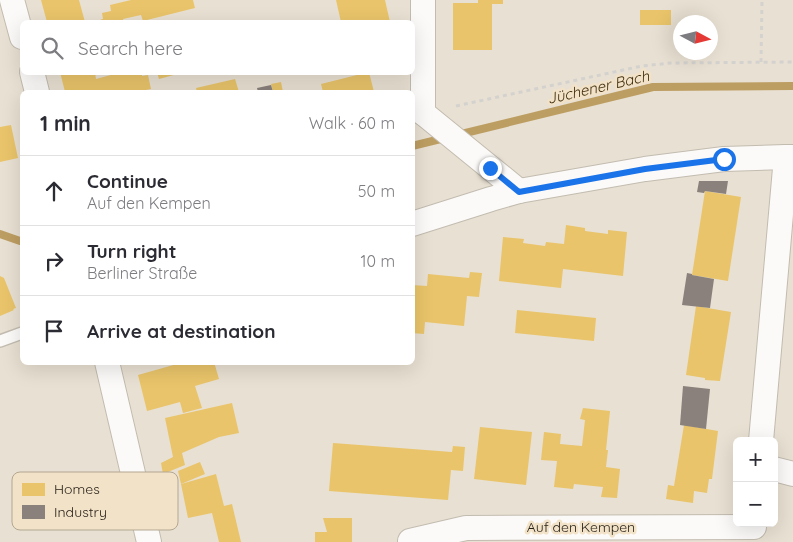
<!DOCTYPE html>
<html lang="en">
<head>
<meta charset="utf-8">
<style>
  :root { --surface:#fff; --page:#f7f7f7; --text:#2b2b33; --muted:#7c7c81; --line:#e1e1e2 }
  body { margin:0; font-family:Quicksand,sans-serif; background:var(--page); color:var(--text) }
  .controls { position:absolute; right:15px; bottom:15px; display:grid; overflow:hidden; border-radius:8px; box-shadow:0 5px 20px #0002 }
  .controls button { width:45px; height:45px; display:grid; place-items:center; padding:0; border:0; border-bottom:1px solid var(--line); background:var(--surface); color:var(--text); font:25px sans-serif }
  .compass { position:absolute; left:673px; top:15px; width:45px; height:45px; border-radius:50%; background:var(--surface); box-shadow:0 5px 20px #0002; rotate:97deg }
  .stop { position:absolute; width:15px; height:15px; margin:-11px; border:4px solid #1a73e8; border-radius:50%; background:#fff }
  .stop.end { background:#1a73e8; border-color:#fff; box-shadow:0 1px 5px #0008 }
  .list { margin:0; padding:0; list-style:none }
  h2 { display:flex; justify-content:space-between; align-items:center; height:65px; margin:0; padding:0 20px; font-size:21px }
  h2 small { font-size:16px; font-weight:400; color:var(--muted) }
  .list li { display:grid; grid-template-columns:32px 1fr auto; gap:15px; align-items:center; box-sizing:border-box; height:70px; padding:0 20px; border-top:1px solid var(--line) }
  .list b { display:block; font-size:19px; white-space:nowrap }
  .list p { margin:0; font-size:16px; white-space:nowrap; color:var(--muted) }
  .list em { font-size:16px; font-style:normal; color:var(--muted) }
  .icon { flex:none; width:28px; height:28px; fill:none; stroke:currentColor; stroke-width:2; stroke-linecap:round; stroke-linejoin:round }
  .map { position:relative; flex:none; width:793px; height:542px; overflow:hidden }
  .search { position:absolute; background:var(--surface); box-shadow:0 5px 20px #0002; left:20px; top:20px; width:395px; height:55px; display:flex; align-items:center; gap:12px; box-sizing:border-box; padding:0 18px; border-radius:8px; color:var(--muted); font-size:19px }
  .panel { position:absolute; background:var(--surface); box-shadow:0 5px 20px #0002; left:20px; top:90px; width:395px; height:275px; border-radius:8px }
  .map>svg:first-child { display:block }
</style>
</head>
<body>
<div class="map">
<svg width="793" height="542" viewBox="0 0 793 542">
  <rect width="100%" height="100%" fill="#e8e0d2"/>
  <g fill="#e9c46a">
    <polygon points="41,0 79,0 85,22 47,22"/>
    <polygon points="131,0 193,0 195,8 143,21 141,15 123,19 124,22 93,22 103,19 102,13 111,11 110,5"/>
    <polygon points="336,0 385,0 390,22 341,22"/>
    <polygon points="478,0 503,0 503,4 492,4 492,50 453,50 453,3 478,3"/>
    <rect x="640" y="10" width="31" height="15"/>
    <polygon points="60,72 95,72 96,79 122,72 142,72 142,76 148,75 151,89 146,90 147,92 65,92"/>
    <polygon points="157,72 181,72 181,73 159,79"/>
    <polygon points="369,72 374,92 323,92 321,84"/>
    <polygon points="235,79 239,92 197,92 196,88"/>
    <polygon points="281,82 283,92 273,92 271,84"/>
    <polygon points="11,125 18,158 0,162 0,127"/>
    <polygon points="705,191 741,197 728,281 692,275"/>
    <polygon points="566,225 585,228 585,231 608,234 608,230 627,232 623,276 563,269 561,288 499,281 503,237 524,239 523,243 545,246 546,242 564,244"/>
    <polygon points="470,272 482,273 479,297 467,296 464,326 425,322 424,334 412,333 412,285 427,286 428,274 469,278"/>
    <polygon points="0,276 4,278 16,308 13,309 14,310 0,316"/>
    <polygon points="696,306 731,312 720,381 705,380 705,378 686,375"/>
    <polygon points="517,310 596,318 594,341 515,333"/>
    <polygon points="184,362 214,362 219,379 195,386 202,408 183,413 180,402 147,411 138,375"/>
    <polygon points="232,403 239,433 219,437 182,453 185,465 163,474 161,463 173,457 165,418"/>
    <polygon points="583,408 610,411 606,450 608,450 606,467 620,469 617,498 601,497 603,487 574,484 573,489 554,487 557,461 541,460 544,432 561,434 560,444 582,446 585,420 580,419"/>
    <polygon points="684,425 718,431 712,479 709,479 707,493 694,491 693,503 666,499 668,485 674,486"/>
    <polygon points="480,427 532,432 526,485 474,479"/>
    <polygon points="333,443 452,452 453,446 465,447 463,471 451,470 448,500 329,491"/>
    <polygon points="200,462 205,474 181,484 178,471"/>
    <polygon points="216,474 224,506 232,504 241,542 219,542 212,513 188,518 181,484"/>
    <polygon points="323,518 352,518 352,542 315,542 315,532 327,532"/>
  </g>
  <g fill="#8a817c">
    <polygon points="271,85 273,92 258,92 257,88"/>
    <polygon points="699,181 728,181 726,194 705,191 704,193 697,192"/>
    <polygon points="687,273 692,274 692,275 714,279 710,308 682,305"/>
    <polygon points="683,386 710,389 706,429 680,425"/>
  </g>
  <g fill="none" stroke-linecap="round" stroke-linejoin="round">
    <g stroke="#bd9e62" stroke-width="8">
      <polyline points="412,146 653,87 793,86"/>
      <polyline points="0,234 20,241 22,241"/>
    </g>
    <defs>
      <polyline id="lane" points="0,341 22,333"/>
      <g id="street">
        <polyline points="12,0 22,37"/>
        <polyline points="423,0 423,113"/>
        <polyline points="32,72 37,92"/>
        <polyline points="423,113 519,191"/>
        <polyline points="412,224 491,199 519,191 645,169 724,159 786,157"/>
        <polyline points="107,362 149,542"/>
        <polyline points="761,441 786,157 793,157"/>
        <polyline points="774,469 793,474"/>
        <polyline points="410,541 466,528 754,527"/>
      </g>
    </defs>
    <use href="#lane" stroke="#c2bcb0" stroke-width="14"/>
    <use href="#street" stroke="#c2bcb0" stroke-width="26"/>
    <g stroke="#d4d2ce" stroke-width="3" stroke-dasharray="4 4" stroke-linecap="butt">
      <polyline points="761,62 762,0"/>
      <polyline points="456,106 642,66 671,63 793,62"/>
    </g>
    <use href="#lane" stroke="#fcfaf8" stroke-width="11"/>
    <use href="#street" stroke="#fcfaf8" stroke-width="24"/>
  </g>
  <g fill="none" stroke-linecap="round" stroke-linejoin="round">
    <polyline stroke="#1a73e8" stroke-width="6" points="490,168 519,192 645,169 724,159"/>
  </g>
  <g text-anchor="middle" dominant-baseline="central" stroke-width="5" stroke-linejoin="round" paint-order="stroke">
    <g font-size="14" fill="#241e15" stroke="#f2e2c8">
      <text x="581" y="527">Auf den Kempen</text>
    </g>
    <g font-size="15" font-style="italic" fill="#412f0d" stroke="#f2e2c8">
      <text transform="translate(598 87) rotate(-13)">Jüchener Bach</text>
    </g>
  </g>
  <rect x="12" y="472" width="166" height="58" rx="8" fill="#f2e2c8" stroke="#b4a792" stroke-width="1"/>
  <rect x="22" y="483" width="23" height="13" fill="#e9c46a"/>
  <rect x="22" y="505" width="23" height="14" fill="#8a817c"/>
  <g font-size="14" fill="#241e15">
    <text x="54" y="494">Homes</text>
    <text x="54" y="517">Industry</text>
  </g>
</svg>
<div class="controls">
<button>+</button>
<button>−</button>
</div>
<svg class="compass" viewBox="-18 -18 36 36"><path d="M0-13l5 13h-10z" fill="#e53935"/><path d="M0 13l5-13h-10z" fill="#7c7c81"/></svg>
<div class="stop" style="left:724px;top:159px"></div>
<div class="stop end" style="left:490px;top:168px"></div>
<div class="search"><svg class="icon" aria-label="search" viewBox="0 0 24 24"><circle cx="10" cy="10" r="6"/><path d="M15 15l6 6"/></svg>Search here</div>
<section class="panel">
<h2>1 min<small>Walk · 60 m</small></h2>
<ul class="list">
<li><svg class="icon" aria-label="ahead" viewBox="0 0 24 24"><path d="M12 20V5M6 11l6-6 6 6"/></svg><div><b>Continue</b><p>Auf den Kempen</p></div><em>50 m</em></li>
<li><svg class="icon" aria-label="right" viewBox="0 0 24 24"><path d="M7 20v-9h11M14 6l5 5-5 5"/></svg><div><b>Turn right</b><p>Berliner Straße</p></div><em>10 m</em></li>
<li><svg class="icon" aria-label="arrive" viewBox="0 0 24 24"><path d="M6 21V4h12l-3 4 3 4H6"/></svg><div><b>Arrive at destination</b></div></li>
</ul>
</section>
</div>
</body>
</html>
